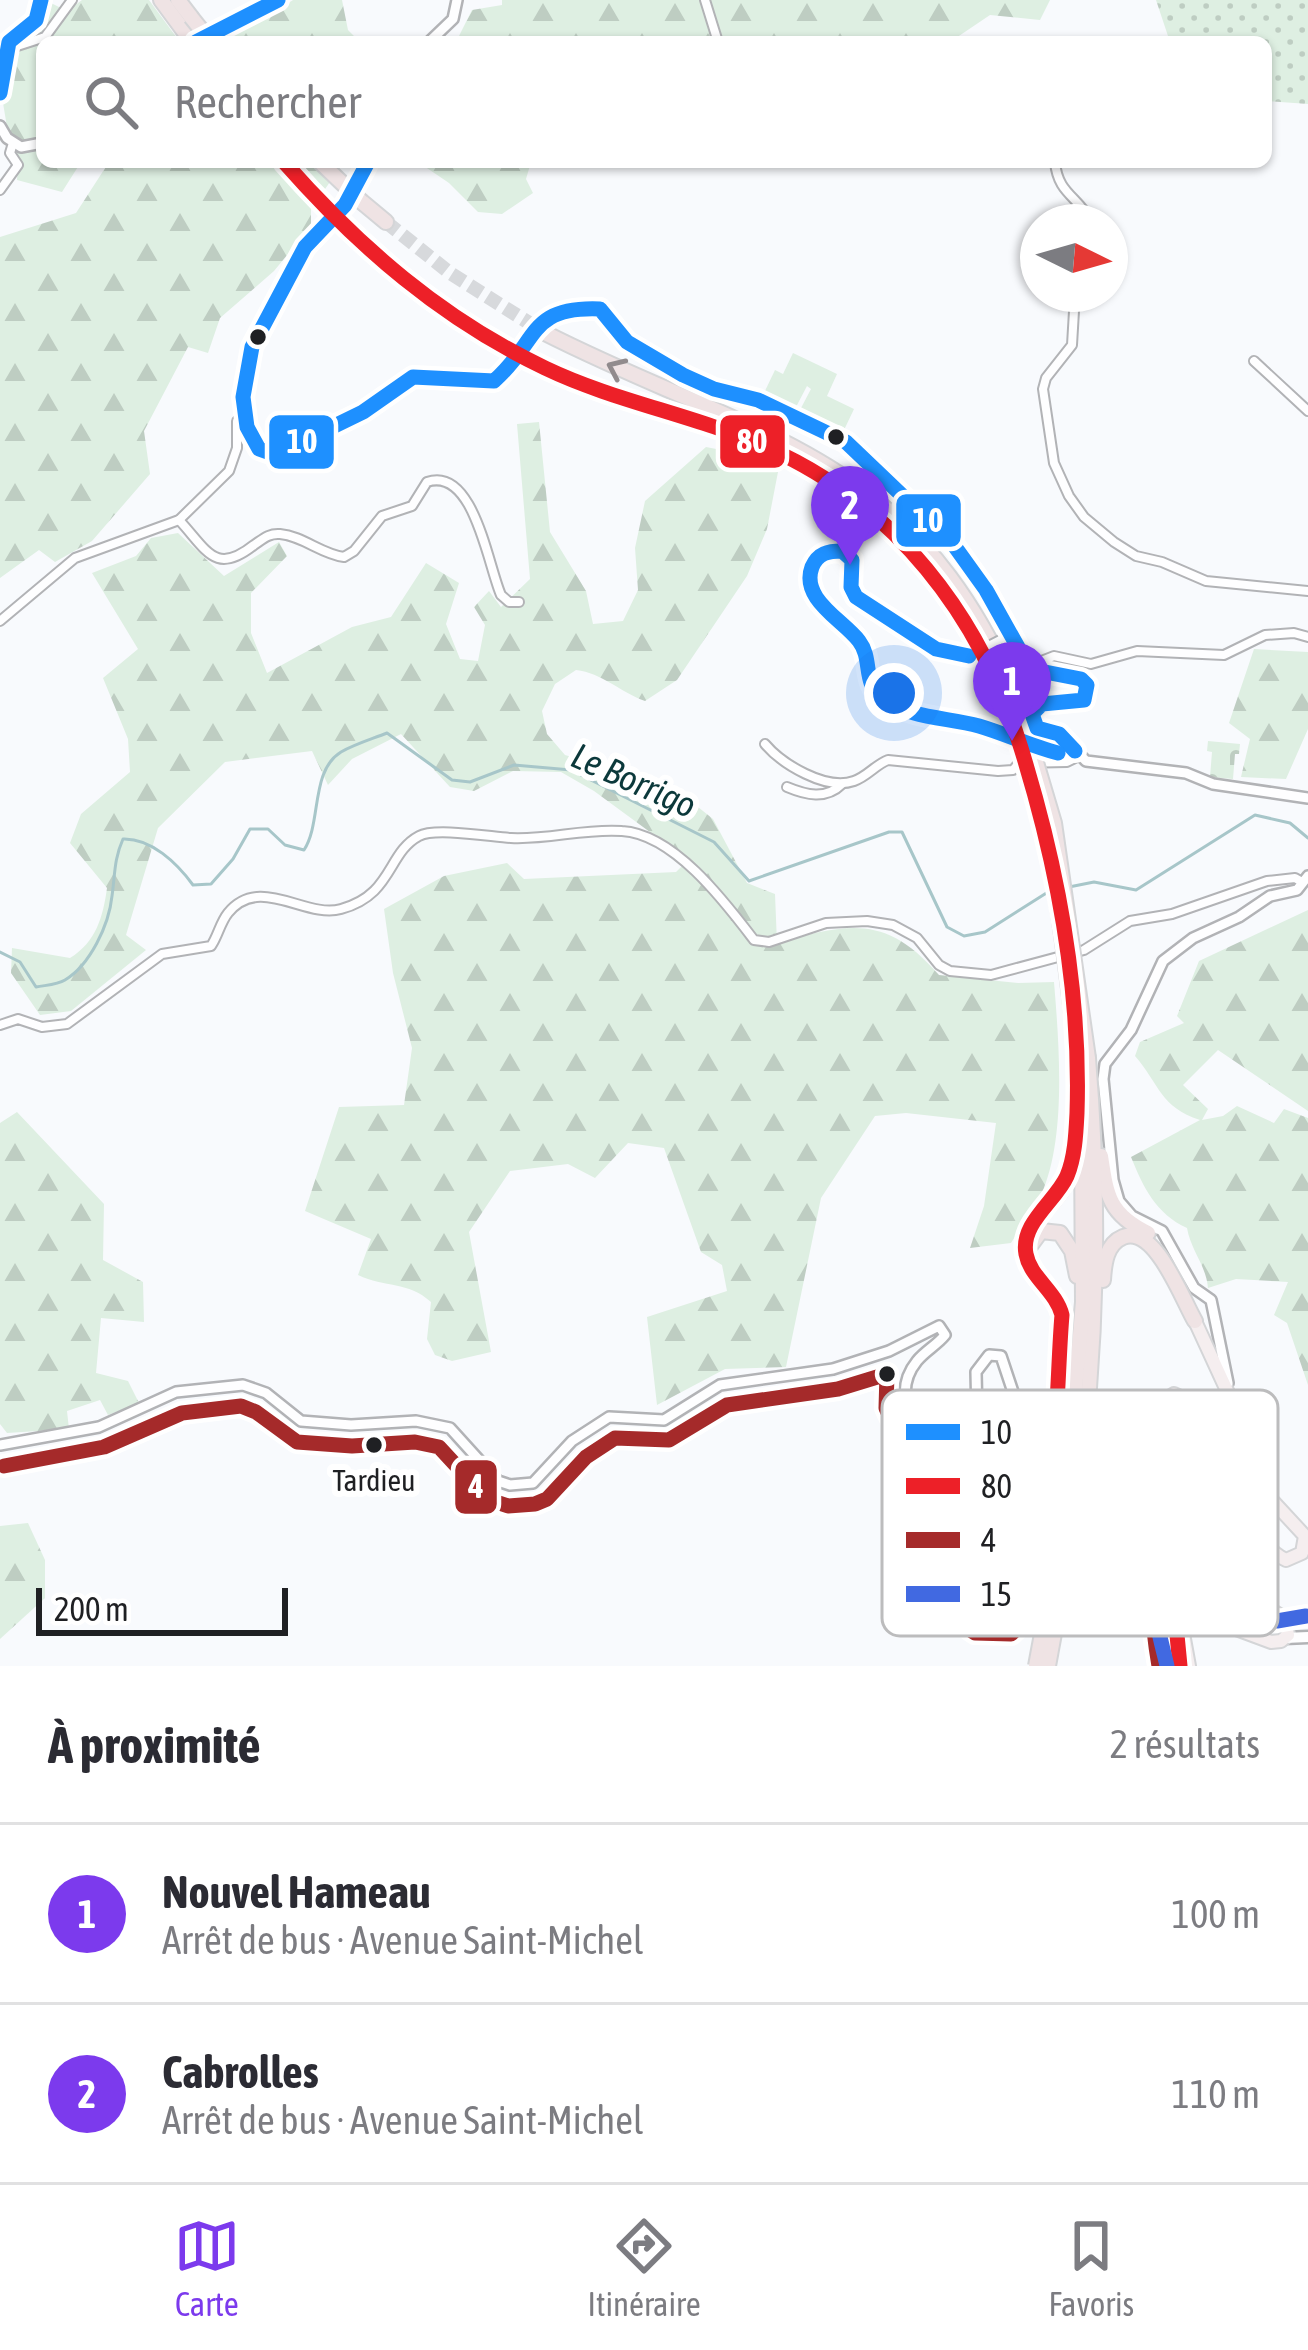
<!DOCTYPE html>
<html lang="fr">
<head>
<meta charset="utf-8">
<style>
  :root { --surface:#fff; --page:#f7f7f7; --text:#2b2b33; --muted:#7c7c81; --line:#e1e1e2; --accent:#7c3aed }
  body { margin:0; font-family:"Asap Condensed",sans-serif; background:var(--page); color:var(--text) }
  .compass { position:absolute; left:1020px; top:204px; width:108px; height:108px; border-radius:50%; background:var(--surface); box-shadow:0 3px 9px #0004; rotate:95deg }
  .scale { position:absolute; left:36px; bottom:30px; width:252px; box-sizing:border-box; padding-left:12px; border:6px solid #1f2023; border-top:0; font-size:33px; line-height:42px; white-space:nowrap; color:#1f2023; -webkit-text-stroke:9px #fff; paint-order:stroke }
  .you { position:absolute; left:894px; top:693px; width:42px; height:42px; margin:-30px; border:9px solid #fff; border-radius:50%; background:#1a73e8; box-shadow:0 0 0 18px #1a73e833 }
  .badge { display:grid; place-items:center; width:78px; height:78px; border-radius:50%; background:var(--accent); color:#fff; font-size:39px; font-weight:700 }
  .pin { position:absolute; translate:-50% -99px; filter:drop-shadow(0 3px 6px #0008) }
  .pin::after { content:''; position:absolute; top:63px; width:42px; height:36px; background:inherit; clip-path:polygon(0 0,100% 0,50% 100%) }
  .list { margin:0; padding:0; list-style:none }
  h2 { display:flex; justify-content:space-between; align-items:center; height:156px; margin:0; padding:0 48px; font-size:51px }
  h2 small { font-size:39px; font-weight:400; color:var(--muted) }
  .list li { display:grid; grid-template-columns:78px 1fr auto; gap:36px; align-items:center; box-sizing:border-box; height:180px; padding:0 48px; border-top:3px solid var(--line) }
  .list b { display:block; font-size:45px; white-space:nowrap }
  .list p { margin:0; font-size:39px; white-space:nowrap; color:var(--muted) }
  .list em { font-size:39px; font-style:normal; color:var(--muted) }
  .icon { flex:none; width:66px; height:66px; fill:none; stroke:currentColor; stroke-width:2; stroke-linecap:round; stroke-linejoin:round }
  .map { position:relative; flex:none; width:1308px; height:1666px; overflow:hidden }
  .search { position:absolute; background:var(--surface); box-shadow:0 3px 9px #0004; left:36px; right:36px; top:36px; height:132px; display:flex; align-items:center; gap:30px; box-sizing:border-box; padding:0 42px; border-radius:18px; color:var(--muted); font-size:45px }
  .sheet { height:516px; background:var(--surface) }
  nav { display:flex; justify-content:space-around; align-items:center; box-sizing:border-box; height:168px; border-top:3px solid var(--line); background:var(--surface); font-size:33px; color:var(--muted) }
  nav a { display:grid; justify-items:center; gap:6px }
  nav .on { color:var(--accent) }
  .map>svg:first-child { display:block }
</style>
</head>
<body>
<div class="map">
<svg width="1308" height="1666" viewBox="0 0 1308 1666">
  <defs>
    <pattern id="grass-dots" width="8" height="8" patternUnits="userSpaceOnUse" patternTransform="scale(3)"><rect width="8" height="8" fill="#deefe2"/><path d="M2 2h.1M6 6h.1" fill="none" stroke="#becdc2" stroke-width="1.8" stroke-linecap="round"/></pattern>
    <pattern id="forest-firs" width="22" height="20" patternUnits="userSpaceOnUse" patternTransform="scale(3)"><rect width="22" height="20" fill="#deefe2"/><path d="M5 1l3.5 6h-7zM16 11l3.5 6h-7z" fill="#becdc2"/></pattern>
    <pattern id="cemetery-stones" width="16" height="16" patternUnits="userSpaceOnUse" patternTransform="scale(3)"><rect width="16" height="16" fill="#deefe2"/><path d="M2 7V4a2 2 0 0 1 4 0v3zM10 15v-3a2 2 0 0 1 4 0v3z" fill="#becdc2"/></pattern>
  </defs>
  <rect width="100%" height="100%" fill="#f8fafd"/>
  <polygon fill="url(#grass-dots)" points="1156,0 1308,0 1308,104 1266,101 1266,42 1170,42"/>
  <g fill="url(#forest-firs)">
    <polygon points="82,0 149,0 180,42 42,42 42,162 81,162 62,192 17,180 18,156 7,127 3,103 21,39 42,21 47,1 67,11"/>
    <polygon points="293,0 342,0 348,30 360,42 202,42 255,25"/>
    <polygon points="502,0 1050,0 1040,20 990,15 950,42 456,42 472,10 502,5"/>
    <polygon points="109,162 344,162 311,209 311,226 274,271 220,318 208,353 188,347 144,431 150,474 92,541 55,562 39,550 0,578 0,237 76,213"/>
    <polygon points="418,162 531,162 526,179 533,193 502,214 478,212 449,183"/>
    <path d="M539,422L550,532L586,591L593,624L623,621L638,590L635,548L645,501L706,447L752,456L778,472L767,529L747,576L677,680L645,701C620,692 602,673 576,670L555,684L542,711L547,734L565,755L620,771L688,799L713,819L747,883L775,894L777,943C849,923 886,914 939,975L1018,983L1054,982C1059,1043 1067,1138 1041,1195C1033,1212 1021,1227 1011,1243L970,1248L984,1206L996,1123L906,1113L875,1116L821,1198L786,1367L725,1369L657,1405L647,1317L727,1291L722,1265L701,1252L664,1148L628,1143L595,1178L568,1164L510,1171L469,1232L491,1352L452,1361L435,1355L427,1339L431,1302C408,1281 385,1288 358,1275L371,1239L305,1211L339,1107L404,1105L412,1048L393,973L384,909L444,876L507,863L524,879L676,872L688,860L594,791L561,772L513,771L474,791L450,787L401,734L352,759L328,785L312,751L225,762L158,828L126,935L146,950L71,1011L40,1015L11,973L12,948L70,958C96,942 103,917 107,888L70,843L81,814L130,772L128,739L103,678L138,649L92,573L136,556L151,538L178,533L224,576L279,542L287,556L251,593V633L267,673L352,627L391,617L426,563L459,583L446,624L460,659L478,661L485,625L474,607L489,591L501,607L530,579L517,424Z"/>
    <polygon points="1254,649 1308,652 1308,729 1286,779 1241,777 1250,739 1229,723"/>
    <path d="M1308,910V1111L1218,1050L1183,1085L1208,1109L1202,1120L1223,1116L1237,1106L1274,1123L1284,1109L1308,1118V1385L1287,1323L1274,1315L1288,1282L1236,1279L1208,1288C1206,1265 1191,1251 1187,1228C1156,1214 1143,1187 1131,1157L1200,1120C1160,1107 1160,1085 1135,1056L1140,1042L1184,1023L1177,1016L1199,961Z"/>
    <polygon points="17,1112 104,1204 103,1260 143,1282 144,1322 101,1318 96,1373 128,1381 139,1403 108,1415 100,1400 67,1411 69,1429 7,1433 0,1424 0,1123"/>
    <polygon points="28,1523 45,1560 45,1598 0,1639 0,1526"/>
  </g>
  <polygon fill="url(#cemetery-stones)" points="1208,741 1240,744 1239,754 1235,754 1233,779 1210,777 1212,752 1207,751"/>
  <polygon fill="#deefe2" points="793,353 837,374 827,396 854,409 844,430 801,408 811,389 807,386 796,407 764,393 775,370 783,374"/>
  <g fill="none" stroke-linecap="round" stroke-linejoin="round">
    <g stroke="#a7c6c9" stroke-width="3">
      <polyline points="1069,887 1094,882 1136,890 1255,815 1290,823 1308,838"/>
      <path d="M0,952L20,962L36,987C46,985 57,985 65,980C90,965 109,925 112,896C115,875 114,859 123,839C151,838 177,863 193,885L211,884L233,859L250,829H268L285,845L304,850C322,822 310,771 341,752C355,744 372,739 387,733L452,780L470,782L514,765L571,770L714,842L749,881L889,832H902L947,927L964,936L985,932L1048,892"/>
    </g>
    <g stroke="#d7d9dc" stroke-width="14" stroke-dasharray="14 7" stroke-linecap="butt">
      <polyline points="386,222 450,273 545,333"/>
      <polyline points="364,246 435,307 521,356"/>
    </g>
    <defs>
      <g id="minor">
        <polyline points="705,0 718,42"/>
        <polyline points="8,49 45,37 72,0"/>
        <path d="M1055,162C1058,195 1079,196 1091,222"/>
        <polyline points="0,190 18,165 10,153 13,143"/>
        <polyline points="1075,294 1072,345 1046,378 1043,389 1054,463 1069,496 1084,517 1114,542 1136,556 1162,562 1206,581 1308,591"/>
        <polyline points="1254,361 1308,411"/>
        <path d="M179,520C207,550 215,576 254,545C263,539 269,533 280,534C303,536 321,554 344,557L354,551L382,516L412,506L427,482C474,466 488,566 501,595L509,602H519"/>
        <polyline points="0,621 75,558 179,520 229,471 237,448 237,421 245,415"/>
        <path d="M969,656L936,649L856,597L851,587L852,560L842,551C832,550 824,551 817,559C790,590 844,621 859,642C875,664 855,680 883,699C912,718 940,717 971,724C987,728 1001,734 1016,739"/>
        <polyline points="1031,665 1054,656 1091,664 1137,651 1224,655 1265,635 1294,633 1308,637"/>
        <path d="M765,744C782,764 826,791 854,781C868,776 875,765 888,760L998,771L1013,770L1019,763L1067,762L1079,756"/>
        <polyline points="1030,744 1061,753 1075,751"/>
        <path d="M787,787C806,795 826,800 842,784"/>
        <path d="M0,1025L18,1019L42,1027L67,1024L162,954L211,946C218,936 220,923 228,913C260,874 305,919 341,909C393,895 387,853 419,836C435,827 492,837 511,838C548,840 585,828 622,831C674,834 725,902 754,940L769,942L826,923L867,921L893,925L917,938L939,965L950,971L991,975L1084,950L1130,921L1172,914L1267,881L1295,878L1302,882"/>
      </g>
      <g id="tertiary">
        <path d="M196,42C223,25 252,21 278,0"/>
        <polyline points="429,42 453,19 457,0"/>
        <polyline points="0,93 9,42 36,20 41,0"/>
        <polyline points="0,126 7,138 21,147 42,143"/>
        <path d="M368,162L345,205L305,247L252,347L243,397L247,427L259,449L273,454L281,452L363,412L413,377L494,381C535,354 524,299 600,309L627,342L683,375L714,389L758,400L846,442L953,544L986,590L1024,658L1040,671L1081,679L1087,685V697C1073,709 1051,698 1035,709L1031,719L1037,728L1059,734L1086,761L1186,773L1213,784L1308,798"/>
        <polyline points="1228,1383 1211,1300 1194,1288 1162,1231 1132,1216 1119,1201 1113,1180 1103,1079 1105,1064 1131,1030 1163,961 1193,938 1239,917 1270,896 1297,890 1308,876"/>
        <path d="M0,1445L99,1427L176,1392L243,1385L266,1393L301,1421L351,1425L416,1421L450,1428L498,1481L510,1485L533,1483L572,1441L609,1417L664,1420L720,1385L833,1369L889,1351L939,1326L945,1335C937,1345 925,1351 917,1361C887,1398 922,1433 936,1467L929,1498L933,1504L947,1502L961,1450L977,1417L976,1372L989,1355L1001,1356L1025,1428L1021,1515C1010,1546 943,1574 981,1613L1001,1615L1005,1603"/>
      </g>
      <polyline id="secondary" points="1285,1638 1308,1637"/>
      <g id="primary">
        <path d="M1157,1425L1178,1433L1189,1442C1192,1461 1189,1480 1193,1499C1201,1535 1252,1603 1285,1618L1288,1635L1281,1641L1271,1642L1236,1629L1218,1609L1208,1583"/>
        <path d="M1005,1603L1017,1599L1048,1570L1128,1535L1154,1451L1160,1403L1174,1394L1191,1402C1214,1441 1246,1543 1286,1560L1302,1553L1305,1536L1268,1496L1229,1395L1195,1321"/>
        <polyline points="1180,1617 1189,1666"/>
        <path d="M1180,1666C1175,1640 1158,1584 1192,1574L1212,1588"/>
      </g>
      <g id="motorway">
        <polyline points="161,0 192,42"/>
        <polyline points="178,0 191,17"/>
        <polyline points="362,202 386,222"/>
        <polyline points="341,224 364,246"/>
        <path d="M545,333C758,441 911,450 1016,695"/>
        <path d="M521,356C602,396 688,413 770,448C881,495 958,585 1003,695"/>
        <path d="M1101,1156C1107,1196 1109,1214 1148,1233"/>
        <polyline points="1030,1246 1041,1231 1060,1233 1072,1251 1077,1276"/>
        <path d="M1103,1280C1104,1264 1106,1244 1123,1237C1155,1224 1182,1299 1195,1321"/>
        <path d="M1075,1519C1096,1367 1101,1212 1088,1058"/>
        <polyline points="1063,1522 1083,1302 1082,1138"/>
        <path d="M1005,1603L994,1598L992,1584C1004,1565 1025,1557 1036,1537C1049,1512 1067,1340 1061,1310C1057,1284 1026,1275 1025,1249C1023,1226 1052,1207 1063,1188C1080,1158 1076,1114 1079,1080"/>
      </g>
    </defs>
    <use href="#minor" stroke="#b2b3b6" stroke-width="12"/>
    <use href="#tertiary" stroke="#b2b3b6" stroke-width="14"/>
    <use href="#secondary" stroke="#b2b3b6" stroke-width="15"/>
    <use href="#primary" stroke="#d4d5d7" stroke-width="16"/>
    <use href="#motorway" stroke="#d4d5d7" stroke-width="18"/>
    <use href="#minor" stroke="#fefeff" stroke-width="8"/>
    <use href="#tertiary" stroke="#fefeff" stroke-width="9"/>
    <use href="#secondary" stroke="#fefeff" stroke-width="10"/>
    <use href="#primary" stroke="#f5eeef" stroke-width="12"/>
    <use href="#motorway" stroke="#efe3e4" stroke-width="14"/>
    <defs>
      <polyline id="minor-bridge" points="969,656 1004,638"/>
      <g id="motorway-bridge">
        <polyline points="191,17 211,42"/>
        <polyline points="284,162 341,224"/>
        <polyline points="320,162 362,202"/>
        <path d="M1003,695C1049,809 1064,937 1077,1059"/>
        <polyline points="1016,695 1054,823 1088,1058"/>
        <polyline points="1036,1666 1063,1522"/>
        <polyline points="1048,1666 1075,1519"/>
      </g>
    </defs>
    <use href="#minor-bridge" stroke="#b2b3b6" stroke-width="12" stroke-linecap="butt"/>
    <use href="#motorway-bridge" stroke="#d4d5d7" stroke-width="18" stroke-linecap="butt"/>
    <use href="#minor-bridge" stroke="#fefeff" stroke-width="8"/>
    <use href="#motorway-bridge" stroke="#efe3e4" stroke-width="14"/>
    <defs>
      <g id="bus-1">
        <polyline points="196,42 278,0"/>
        <polyline points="0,93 9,42 36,20 41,0"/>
        <path d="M368,162L345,205L305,247L252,347L243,397L247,427L259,449L273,454L281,452L363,412L413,377L494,381C539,342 527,306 600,309L627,342L683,375L714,389L758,400L846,442L953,544L986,590L1024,658L1040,671L1081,679L1087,685L1084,700L1042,704L1032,714L1037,728L1059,734L1075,751"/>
        <path d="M969,656L936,649L856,597L851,587L852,560L842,551C828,551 818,553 812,567C800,599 843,620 859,641C873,659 862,683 882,698C911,719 947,717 979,726C1006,734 1031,746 1058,753"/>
      </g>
      <path id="bus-2" d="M284,162C359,247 442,319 545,368C616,402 695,415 766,447C894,503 981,616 1021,748C1057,864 1081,992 1077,1113C1076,1133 1075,1157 1067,1176C1056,1201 1020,1223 1026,1254C1030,1277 1056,1291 1062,1315C1057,1372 1058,1473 1040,1524C1030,1552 998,1565 992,1593L998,1602H1012L1048,1570L1128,1535L1146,1482L1157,1425L1180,1434L1189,1444C1193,1460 1190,1475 1192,1491C1198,1535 1231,1572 1263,1600L1261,1623L1241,1624L1210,1585L1190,1573L1180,1576L1174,1604L1180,1666"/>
      <path id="bus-3" d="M4,1466L104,1447L182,1413L241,1406L256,1412L297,1442L352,1446L415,1442L439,1447L487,1499L508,1506L535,1504L547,1499L586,1457L615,1438L669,1440L727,1405L838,1389L887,1374L886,1408L914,1469L909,1504L925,1524L952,1522L965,1513L998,1413C1005,1435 1007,1484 1000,1508C991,1541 944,1549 950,1595C952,1611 961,1625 975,1633L1011,1634L1060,1588L1142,1551L1171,1466L1177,1520L1198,1553C1138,1545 1153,1631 1159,1666"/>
      <path id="bus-4" d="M1167,1666C1159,1630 1140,1581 1177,1555L1215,1562L1252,1612L1277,1621L1306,1616"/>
    </defs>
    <use href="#bus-1" stroke="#fff" stroke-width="24"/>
    <use href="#bus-2" stroke="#fff" stroke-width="24"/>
    <use href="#bus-3" stroke="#fff" stroke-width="24"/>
    <use href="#bus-4" stroke="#fff" stroke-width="24"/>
    <use href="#bus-1" stroke="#1e90ff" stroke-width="15"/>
    <use href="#bus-2" stroke="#ed2028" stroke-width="15"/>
    <use href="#bus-3" stroke="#a52a2a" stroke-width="15"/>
    <use href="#bus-4" stroke="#4169e1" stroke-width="15"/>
  </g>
  <defs><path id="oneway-chevron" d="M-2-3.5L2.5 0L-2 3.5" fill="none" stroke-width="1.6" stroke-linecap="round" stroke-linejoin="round" transform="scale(3)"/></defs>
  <use stroke="#918b8d" href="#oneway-chevron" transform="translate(616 368) rotate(-156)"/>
  <g fill="#1f2023" stroke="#fff" stroke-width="4.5">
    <circle cx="258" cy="337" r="10"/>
    <circle cx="836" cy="437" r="10"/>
    <circle cx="887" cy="1374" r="10"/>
    <circle cx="374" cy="1445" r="10"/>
  </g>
  <g text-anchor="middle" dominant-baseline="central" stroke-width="12" stroke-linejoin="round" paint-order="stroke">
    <g font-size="30" fill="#1f2023" stroke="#fff">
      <text x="374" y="1480">Tardieu</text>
    </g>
    <g font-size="36" font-style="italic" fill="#0c393b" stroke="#fff">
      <text transform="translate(634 780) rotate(24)">Le Borrigo</text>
    </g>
  </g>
  <rect x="882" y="1390" width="396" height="246" rx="18" fill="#fff" stroke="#bcbcbd" stroke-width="3"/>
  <rect x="906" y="1424" width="54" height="16" fill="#1e90ff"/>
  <rect x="906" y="1478" width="54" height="16" fill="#ed2028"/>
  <rect x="906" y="1532" width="54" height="16" fill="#a52a2a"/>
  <rect x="906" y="1586" width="54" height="16" fill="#4169e1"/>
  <g font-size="33" fill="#1f2023">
    <text x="981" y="1444">10</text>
    <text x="981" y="1498">80</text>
    <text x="981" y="1552">4</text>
    <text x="981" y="1606">15</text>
  </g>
  <g stroke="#fff" stroke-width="4.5">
    <rect x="718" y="413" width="69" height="57" rx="12" fill="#ed2028"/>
    <rect x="267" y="413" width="69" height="58" rx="12" fill="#1e90ff"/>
    <rect x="894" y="492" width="69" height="57" rx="12" fill="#1e90ff"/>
    <rect x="453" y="1458" width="46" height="58" rx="12" fill="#a52a2a"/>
  </g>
  <g font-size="33" text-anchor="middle" font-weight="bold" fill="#fff">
    <text x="752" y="453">80</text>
    <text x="302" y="453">10</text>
    <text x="928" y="532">10</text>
    <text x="476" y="1498">4</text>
  </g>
</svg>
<svg class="compass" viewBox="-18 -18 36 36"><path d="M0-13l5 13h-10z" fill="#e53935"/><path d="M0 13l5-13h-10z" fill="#7c7c81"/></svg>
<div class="scale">200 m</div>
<div class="you"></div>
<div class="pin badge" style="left:1012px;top:741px">1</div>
<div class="pin badge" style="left:850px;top:565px">2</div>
<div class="search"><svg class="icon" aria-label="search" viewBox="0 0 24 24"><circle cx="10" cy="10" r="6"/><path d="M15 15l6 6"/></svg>Rechercher</div>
</div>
<section class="sheet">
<h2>À proximité<small>2 résultats</small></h2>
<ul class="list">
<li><span class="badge">1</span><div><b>Nouvel Hameau</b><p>Arrêt de bus · Avenue Saint-Michel</p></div><em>100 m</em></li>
<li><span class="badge">2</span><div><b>Cabrolles</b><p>Arrêt de bus · Avenue Saint-Michel</p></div><em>110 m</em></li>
</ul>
</section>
<nav>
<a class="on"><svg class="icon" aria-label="map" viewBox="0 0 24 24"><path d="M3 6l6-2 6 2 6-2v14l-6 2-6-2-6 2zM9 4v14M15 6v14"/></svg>Carte</a>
<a><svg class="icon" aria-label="directions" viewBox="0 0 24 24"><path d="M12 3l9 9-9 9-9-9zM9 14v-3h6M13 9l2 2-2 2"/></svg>Itinéraire</a>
<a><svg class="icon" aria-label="saved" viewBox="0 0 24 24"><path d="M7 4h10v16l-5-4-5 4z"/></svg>Favoris</a>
</nav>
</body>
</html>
